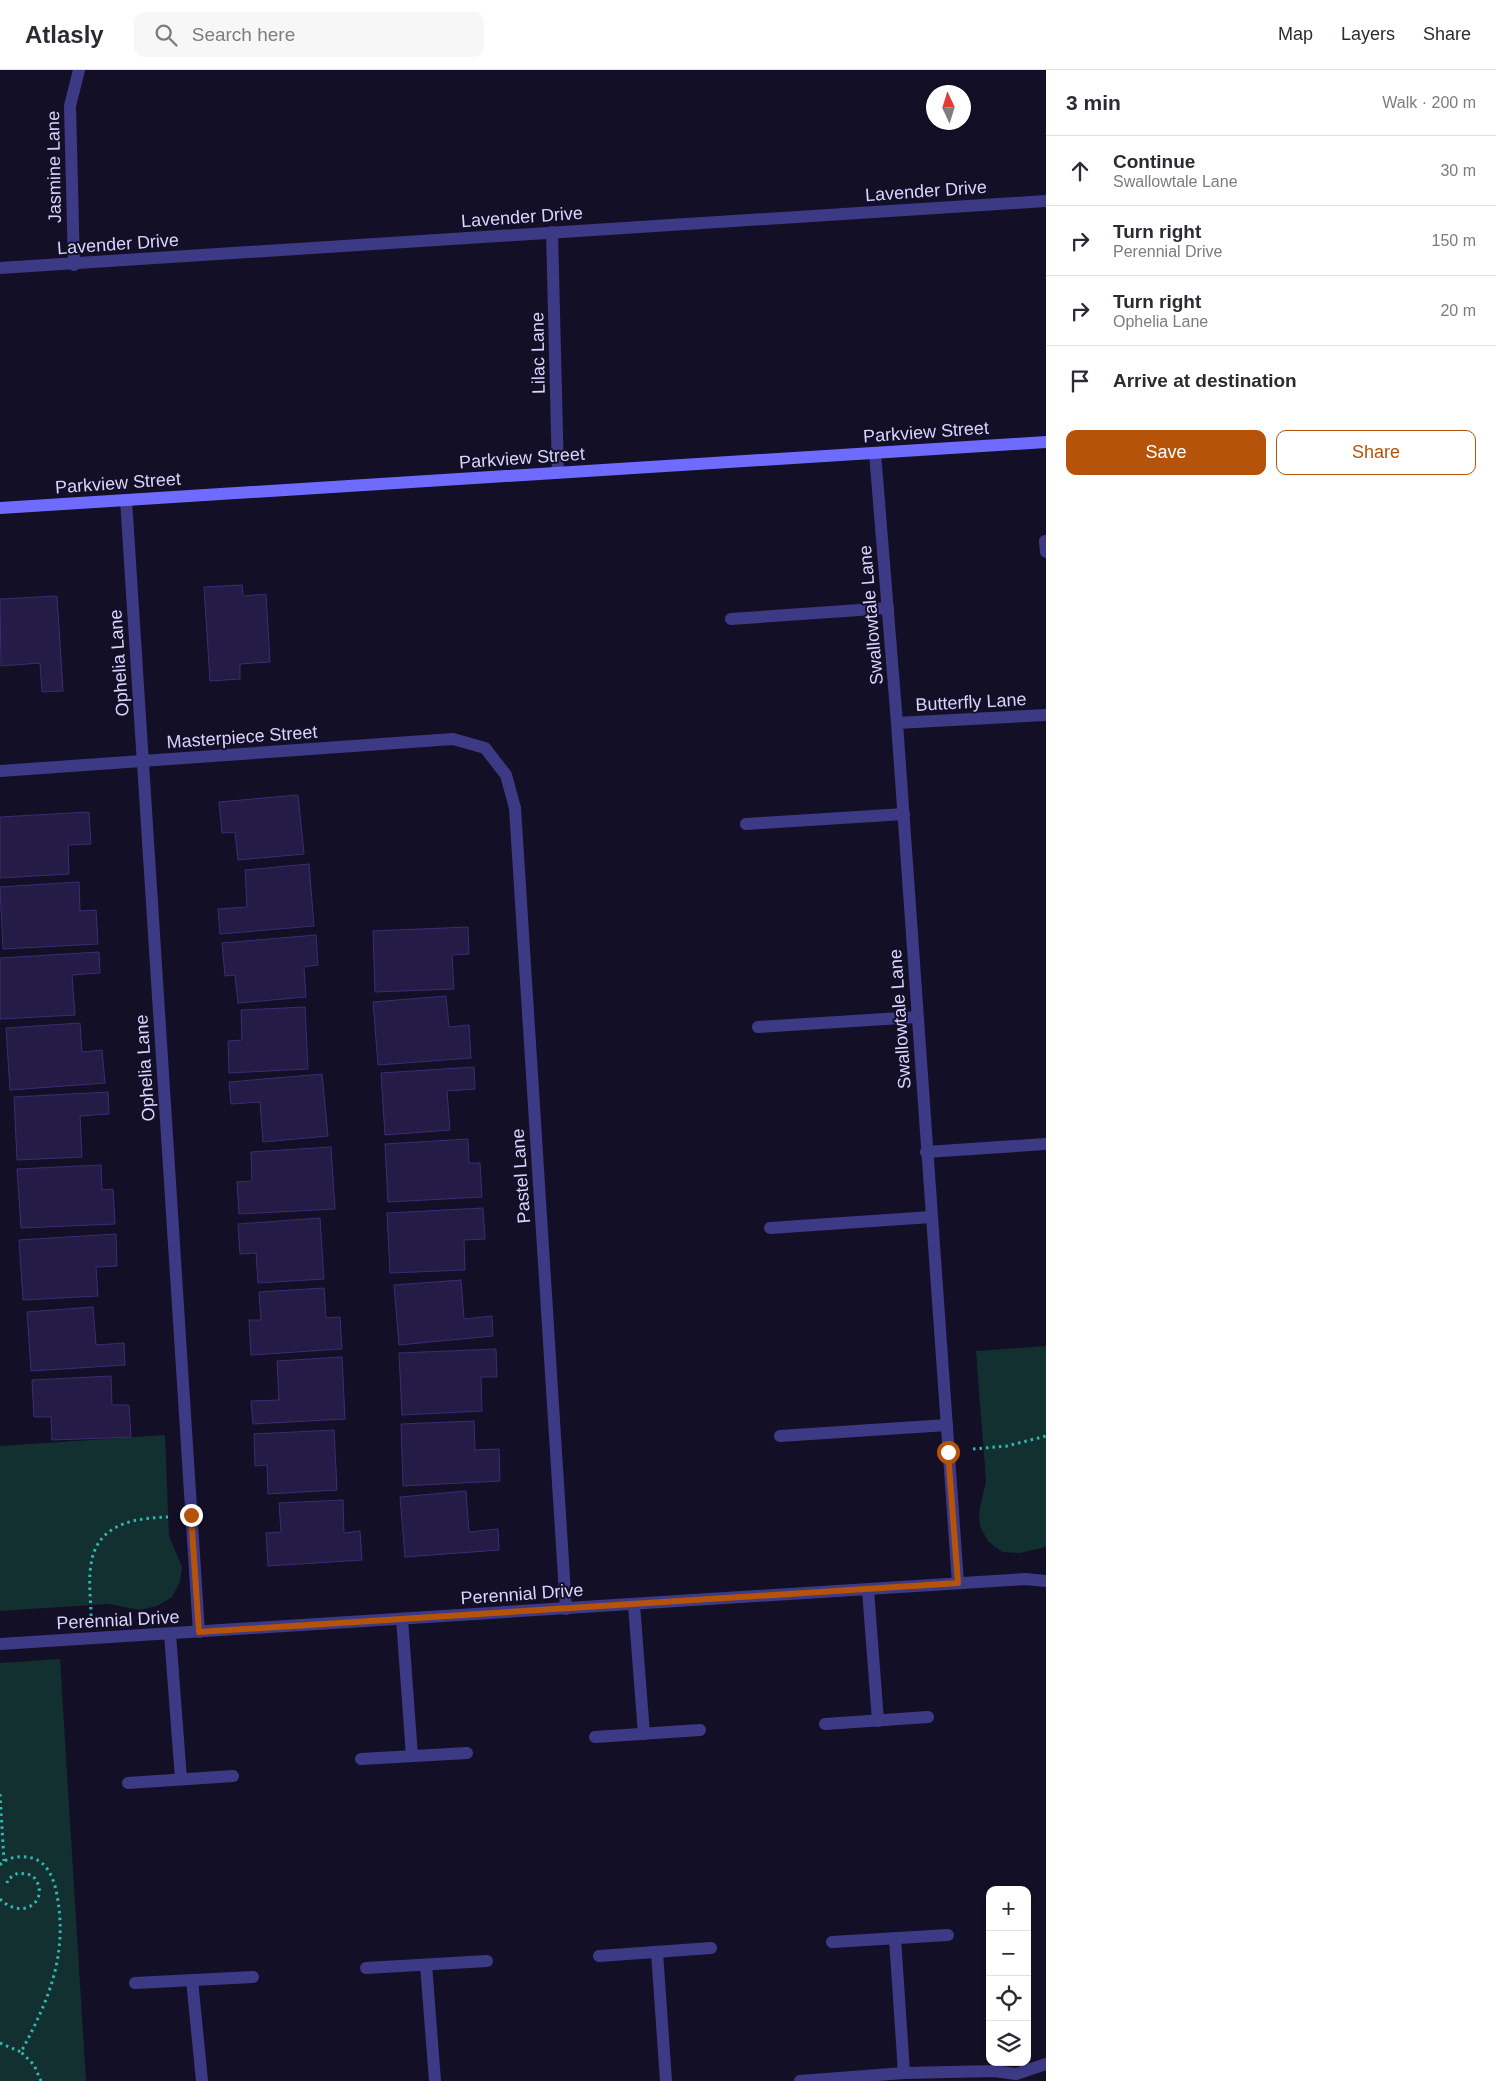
<!DOCTYPE html>
<html lang="en">
<head>
<meta charset="utf-8">
<style>
  :root { --surface:#fff; --page:#f7f7f7; --text:#2b2b33; --muted:#7c7c81; --line:#e1e1e2; --accent:#b45309 }
  body { margin:0; font-family:Arial,sans-serif; background:var(--page); color:var(--text) }
  .controls { position:absolute; right:15px; bottom:15px; display:grid; overflow:hidden; border-radius:10px; box-shadow:0 1px 4px #0004 }
  .controls button { width:45px; height:45px; display:grid; place-items:center; padding:0; border:0; border-bottom:1px solid var(--line); background:var(--surface); color:var(--text); font:25px sans-serif }
  .compass { position:absolute; left:926px; top:15px; width:45px; height:45px; border-radius:50%; background:var(--surface); box-shadow:0 1px 4px #0004; rotate:356deg }
  .stop { position:absolute; width:15px; height:15px; margin:-11px; border:4px solid #b45309; border-radius:50%; background:#fff }
  .stop.end { background:#b45309; border-color:#fff; box-shadow:0 1px 5px #0008 }
  .list { margin:0; padding:0; list-style:none }
  h2 { display:flex; justify-content:space-between; align-items:center; height:65px; margin:0; padding:0 20px; font-size:21px }
  h2 small { font-size:16px; font-weight:400; color:var(--muted) }
  .list li { display:grid; grid-template-columns:32px 1fr auto; gap:15px; align-items:center; box-sizing:border-box; height:70px; padding:0 20px; border-top:1px solid var(--line) }
  .list b { display:block; font-size:19px; white-space:nowrap }
  .list p { margin:0; font-size:16px; white-space:nowrap; color:var(--muted) }
  .list em { font-size:16px; font-style:normal; color:var(--muted) }
  .actions { display:flex; gap:10px; padding:15px 20px }
  .actions a { flex:1; padding:11px 0; border:1px solid var(--accent); border-radius:10px; text-align:center; font-size:18px; color:var(--accent) }
  .actions .main { background:var(--accent); color:#fff }
  .icon { flex:none; width:28px; height:28px; fill:none; stroke:currentColor; stroke-width:2; stroke-linecap:round; stroke-linejoin:round }
  .map { position:relative; flex:none; width:1046px; height:2011px; overflow:hidden }
  header { display:flex; align-items:center; gap:30px; box-sizing:border-box; height:70px; padding:0 25px; background:var(--surface); border-bottom:1px solid var(--line) }
  header strong { font-size:24px }
  nav { display:flex; gap:28px; margin-inline-start:auto; font-size:18px }
  .search { width:350px; height:45px; background:var(--page); display:flex; align-items:center; gap:12px; box-sizing:border-box; padding:0 18px; border-radius:10px; color:var(--muted); font-size:19px }
  main { display:flex }
  aside { flex:1; background:var(--surface) }
  .map>svg:first-child { display:block }
</style>
</head>
<body>
<header>
<strong>Atlasly</strong>
<div class="search"><svg class="icon" aria-label="search" viewBox="0 0 24 24"><circle cx="10" cy="10" r="6"/><path d="M15 15l6 6"/></svg>Search here</div>
<nav><a>Map</a><a>Layers</a><a>Share</a></nav>
</header>
<main>
<div class="map">
<svg width="1046" height="2011" viewBox="0 0 1046 2011">
  <rect width="100%" height="100%" fill="#130f26"/>
  <g fill="#12302f">
    <polygon points="1046,1276 1046,1477 1020,1483 1002,1482 988,1471 980,1457 979,1442 986,1411 976,1281"/>
    <polygon points="165,1365 169,1466 182,1497 180,1512 172,1527 157,1536 140,1540 108,1534 0,1541 0,1376"/>
    <polygon points="60,1589 86,2011 0,2011 0,1593"/>
  </g>
  <g fill="#241b47" stroke="#3b2d73">
    <polygon points="242,515 243,526 266,524 270,592 240,594 240,609 210,611 204,517"/>
    <polygon points="57,526 63,621 42,622 40,593 1,596 0,529"/>
    <polygon points="298,725 304,784 238,790 235,762 222,763 219,732"/>
    <polygon points="89,742 91,774 68,775 69,804 0,808 0,747"/>
    <polygon points="309,794 314,856 220,864 218,839 247,837 245,800"/>
    <polygon points="79,812 80,841 96,840 98,874 3,879 0,817"/>
    <polygon points="468,857 469,884 452,885 454,919 375,922 373,861"/>
    <polygon points="316,865 318,895 304,897 306,927 238,933 235,905 225,906 222,873"/>
    <polygon points="99,882 100,903 72,905 75,945 0,949 0,888"/>
    <polygon points="446,926 449,957 469,955 471,988 378,995 373,932"/>
    <polygon points="305,937 308,999 229,1003 228,971 242,970 241,940"/>
    <polygon points="80,953 82,982 102,980 105,1013 10,1020 6,958"/>
    <polygon points="474,997 475,1019 447,1021 450,1060 385,1065 381,1003"/>
    <polygon points="322,1004 328,1066 263,1072 260,1032 231,1034 229,1012"/>
    <polygon points="108,1022 109,1044 80,1046 82,1087 17,1090 14,1027"/>
    <polygon points="468,1069 469,1093 480,1093 482,1127 388,1132 385,1074"/>
    <polygon points="331,1077 335,1139 239,1144 237,1112 252,1111 251,1082"/>
    <polygon points="101,1095 102,1120 113,1119 115,1154 21,1158 17,1099"/>
    <polygon points="483,1138 485,1169 464,1170 465,1200 390,1203 387,1143"/>
    <polygon points="320,1148 324,1209 258,1213 256,1183 240,1184 238,1154"/>
    <polygon points="116,1164 117,1196 96,1197 98,1226 23,1230 19,1170"/>
    <polygon points="461,1210 464,1249 492,1246 493,1266 399,1275 394,1215"/>
    <polygon points="324,1218 326,1248 340,1247 342,1279 251,1285 249,1250 261,1250 259,1222"/>
    <polygon points="93,1237 96,1275 124,1273 125,1295 31,1301 27,1242"/>
    <polygon points="496,1279 497,1307 481,1307 482,1341 402,1345 399,1283"/>
    <polygon points="342,1287 345,1349 253,1354 251,1331 279,1330 277,1291"/>
    <polygon points="111,1306 112,1335 129,1335 131,1367 52,1370 51,1347 34,1347 32,1310"/>
    <polygon points="474,1351 475,1380 499,1379 500,1411 403,1416 401,1354"/>
    <polygon points="334,1360 337,1420 268,1424 267,1395 255,1396 254,1364"/>
    <polygon points="466,1421 469,1462 498,1459 499,1480 405,1487 400,1427"/>
    <polygon points="343,1430 344,1463 360,1461 362,1490 268,1496 266,1463 281,1462 279,1433"/>
  </g>
  <g fill="none" stroke-linecap="round" stroke-linejoin="round">
    <g stroke="#2fb8b0" stroke-width="3" stroke-dasharray="2.5 4" stroke-linecap="butt">
      <polyline points="973,1379 1007,1376 1046,1366"/>
      <path d="M91,1546C91,1529 88,1512 91,1495C96,1454 134,1448 168,1447"/>
      <polyline points="0,1724 4,1791"/>
      <path d="M0,1795C7,1787 21,1785 32,1788C46,1791 53,1807 56,1820C69,1882 50,1928 21,1982L34,1995L41,2011"/>
      <path d="M0,1829C25,1853 53,1827 32,1805L18,1803L8,1809L7,1813"/>
      <polyline points="0,1973 21,1982"/>
    </g>
    <g stroke="#3d3a85" stroke-width="12">
      <polyline points="1045,471 1046,482"/>
      <polyline points="731,549 888,538"/>
      <polyline points="746,754 904,744"/>
      <polyline points="758,957 917,947"/>
      <polyline points="770,1158 931,1147"/>
      <polyline points="780,1366 947,1355"/>
      <polyline points="868,1520 878,1651"/>
      <polyline points="634,1535 644,1664"/>
      <polyline points="402,1549 412,1686"/>
      <polyline points="170,1564 181,1709"/>
      <polyline points="825,1654 928,1647"/>
      <polyline points="595,1667 700,1660"/>
      <polyline points="361,1689 467,1683"/>
      <polyline points="128,1713 233,1706"/>
      <polyline points="895,1868 904,2003"/>
      <polyline points="832,1872 948,1865"/>
      <polyline points="657,1882 666,2011"/>
      <polyline points="599,1886 711,1878"/>
      <polyline points="426,1895 435,2011"/>
      <polyline points="366,1898 487,1891"/>
      <polyline points="192,1910 202,2011"/>
      <polyline points="135,1913 253,1907"/>
    </g>
    <g stroke="#3d3a85" stroke-width="12">
      <polyline points="552,162 558,403"/>
      <polyline points="74,195 70,36 79,0"/>
      <polyline points="0,198 1046,131"/>
      <polyline points="875,383 897,653 958,1513"/>
      <polyline points="126,430 199,1562"/>
      <polyline points="897,653 1046,645"/>
      <polyline points="0,701 453,669 485,678 506,705 515,738 566,1539"/>
      <polyline points="926,1082 1046,1074"/>
      <polyline points="0,1574 1025,1509 1046,1511"/>
      <polyline points="800,2011 904,2003 994,2001 1016,2004 1046,1994"/>
    </g>
    <polyline stroke="#6f6bff" stroke-width="12" points="0,438 1046,372"/>
  </g>
  <g fill="none" stroke-linecap="round" stroke-linejoin="round">
    <polyline stroke="#b45309" stroke-width="6" points="191,1445 199,1562 958,1513 948,1382"/>
  </g>
  <g text-anchor="middle" dominant-baseline="central" stroke-width="4" stroke-linejoin="round" paint-order="stroke">
    <g font-size="18" fill="#d9d4ff" stroke="#130f26">
      <text transform="translate(54 97) rotate(-91)">Jasmine Lane</text>
      <text transform="translate(926 121) rotate(-4)">Lavender Drive</text>
      <text transform="translate(522 147) rotate(-4)">Lavender Drive</text>
      <text transform="translate(118 174) rotate(-4)">Lavender Drive</text>
      <text transform="translate(538 283) rotate(-91)">Lilac Lane</text>
      <text transform="translate(926 362) rotate(-4)">Parkview Street</text>
      <text transform="translate(522 388) rotate(-4)">Parkview Street</text>
      <text transform="translate(118 413) rotate(-4)">Parkview Street</text>
      <text transform="translate(871 545) rotate(-95)">Swallowtale Lane</text>
      <text transform="translate(119 593) rotate(-94)">Ophelia Lane</text>
      <text transform="translate(971 632) rotate(-3)">Butterfly Lane</text>
      <text transform="translate(242 667) rotate(-4)">Masterpiece Street</text>
      <text transform="translate(900 949) rotate(-94)">Swallowtale Lane</text>
      <text transform="translate(145 998) rotate(-94)">Ophelia Lane</text>
      <text transform="translate(521 1106) rotate(-94)">Pastel Lane</text>
      <text transform="translate(522 1524) rotate(-4)">Perennial Drive</text>
      <text transform="translate(118 1550) rotate(-3)">Perennial Drive</text>
    </g>
  </g>
</svg>
<div class="controls">
<button>+</button>
<button>−</button>
<button><svg class="icon" aria-label="locate" viewBox="0 0 24 24"><circle cx="12" cy="12" r="6"/><path d="M12 2v4M12 18v4M2 12h4M18 12h4"/></svg></button>
<button><svg class="icon" aria-label="layers" viewBox="0 0 24 24"><path d="M12 4l9 5-9 5-9-5zM3 14l9 5 9-5"/></svg></button>
</div>
<svg class="compass" viewBox="-18 -18 36 36"><path d="M0-13l5 13h-10z" fill="#e53935"/><path d="M0 13l5-13h-10z" fill="#7c7c81"/></svg>
<div class="stop" style="left:948px;top:1382px"></div>
<div class="stop end" style="left:191px;top:1445px"></div>
</div>
<aside>
<h2>3 min<small>Walk · 200 m</small></h2>
<ul class="list">
<li><svg class="icon" aria-label="ahead" viewBox="0 0 24 24"><path d="M12 20V5M6 11l6-6 6 6"/></svg><div><b>Continue</b><p>Swallowtale Lane</p></div><em>30 m</em></li>
<li><svg class="icon" aria-label="right" viewBox="0 0 24 24"><path d="M7 20v-9h11M14 6l5 5-5 5"/></svg><div><b>Turn right</b><p>Perennial Drive</p></div><em>150 m</em></li>
<li><svg class="icon" aria-label="right" viewBox="0 0 24 24"><path d="M7 20v-9h11M14 6l5 5-5 5"/></svg><div><b>Turn right</b><p>Ophelia Lane</p></div><em>20 m</em></li>
<li><svg class="icon" aria-label="arrive" viewBox="0 0 24 24"><path d="M6 21V4h12l-3 4 3 4H6"/></svg><div><b>Arrive at destination</b></div></li>
</ul>
<div class="actions"><a class="main">Save</a><a>Share</a></div>
</aside>
</main>
</body>
</html>
